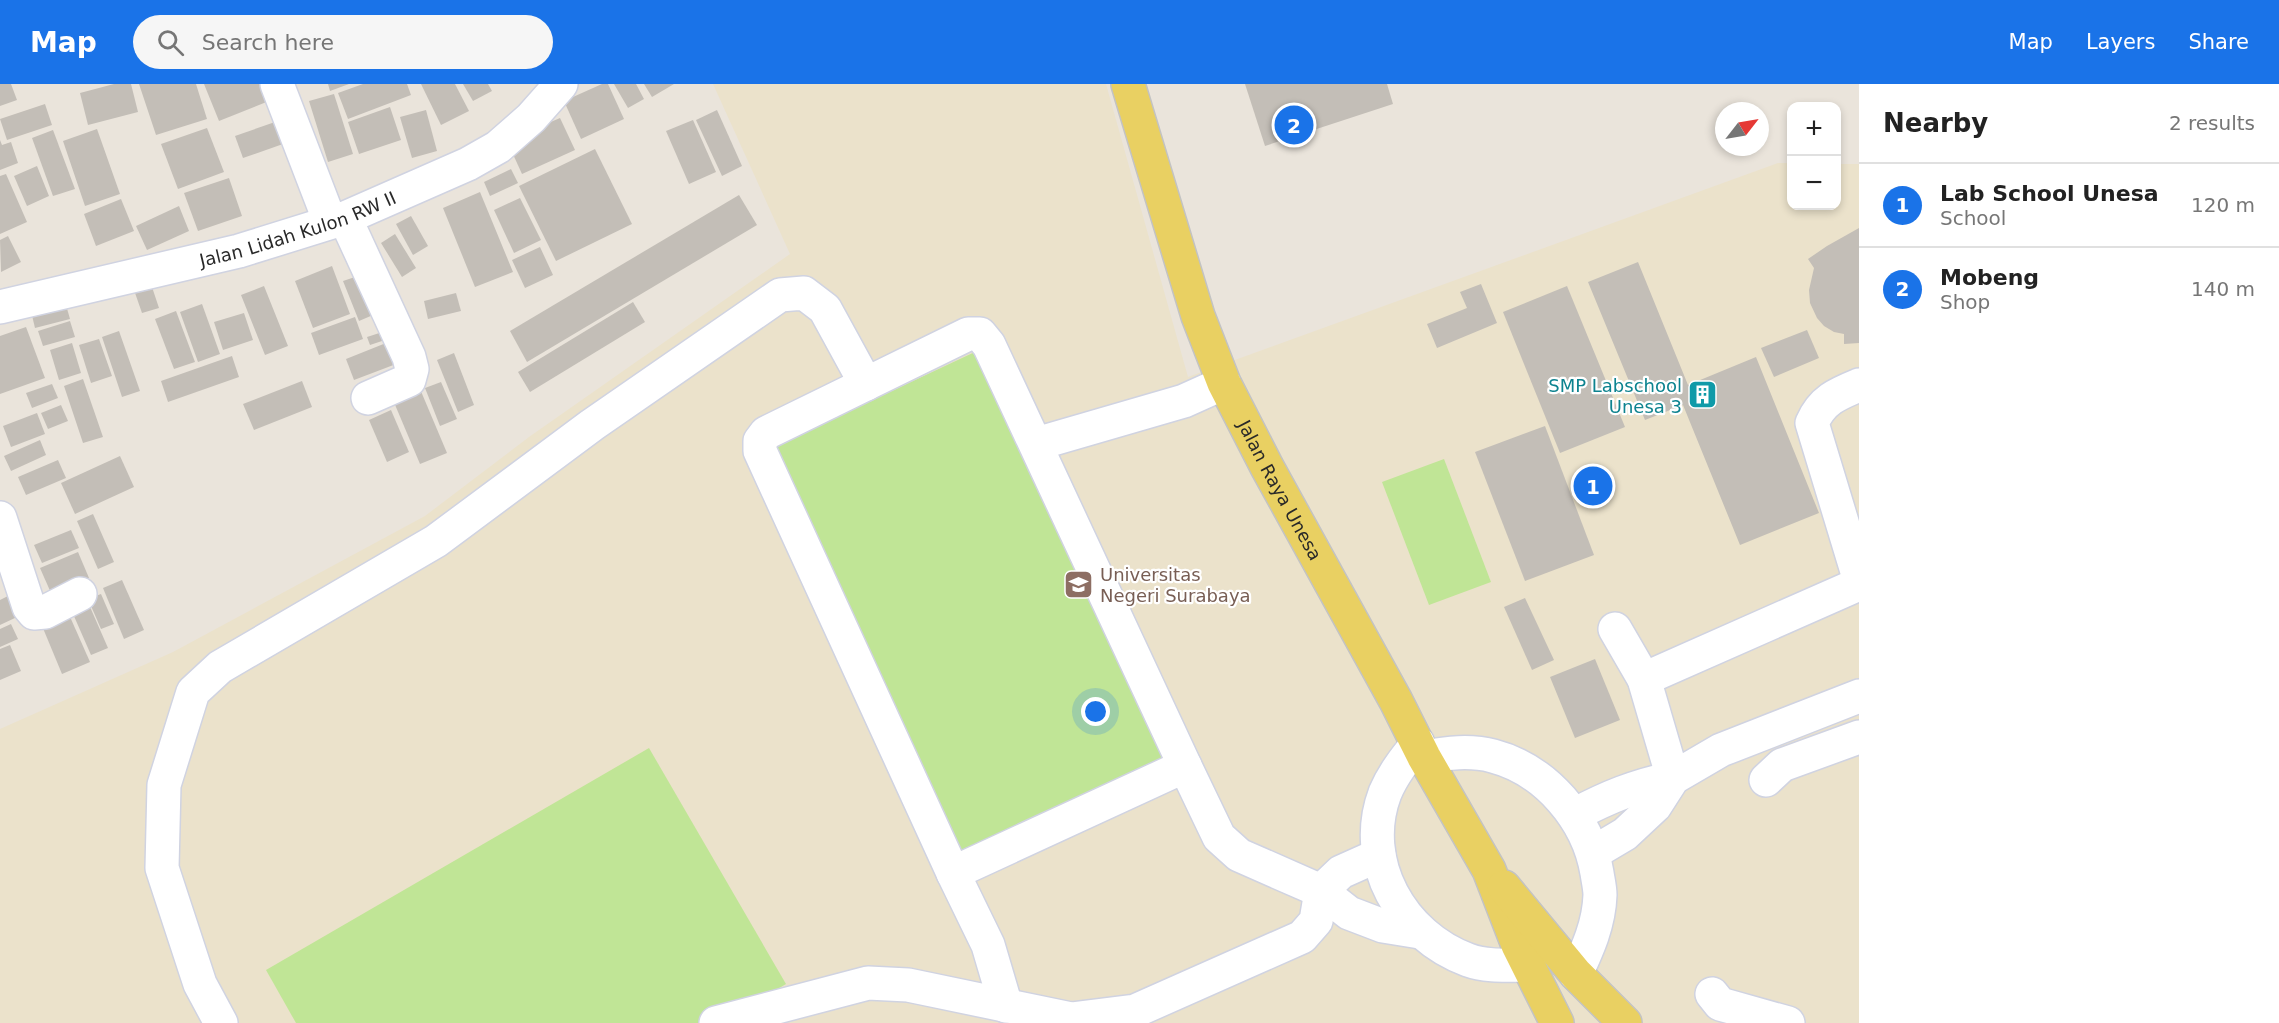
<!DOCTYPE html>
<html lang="en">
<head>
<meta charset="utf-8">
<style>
  :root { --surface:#fff; --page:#f6f6f6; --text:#222; --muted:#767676; --line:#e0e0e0; --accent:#1a73e8 }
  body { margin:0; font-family:"DejaVu Sans",sans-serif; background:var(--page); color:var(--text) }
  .controls { position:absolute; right:18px; top:18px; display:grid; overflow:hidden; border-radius:12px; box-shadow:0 3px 9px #0003 }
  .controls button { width:54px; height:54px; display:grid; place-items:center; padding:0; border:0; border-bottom:2px solid var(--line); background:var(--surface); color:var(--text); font:30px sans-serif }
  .compass { position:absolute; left:1715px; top:18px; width:54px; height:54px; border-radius:50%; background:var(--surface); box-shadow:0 3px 9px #0003; rotate:59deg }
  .you { position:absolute; left:1096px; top:628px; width:21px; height:21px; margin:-15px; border:4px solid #fff; border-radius:50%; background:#1a73e8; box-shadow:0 0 0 9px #1a73e833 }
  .badge { display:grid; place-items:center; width:39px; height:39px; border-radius:50%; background:var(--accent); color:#fff; font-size:20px; font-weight:700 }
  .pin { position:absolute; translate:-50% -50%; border:3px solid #fff; box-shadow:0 2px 6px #0006 }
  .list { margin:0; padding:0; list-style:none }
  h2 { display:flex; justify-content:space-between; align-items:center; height:78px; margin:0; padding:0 24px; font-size:26px }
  h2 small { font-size:20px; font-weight:400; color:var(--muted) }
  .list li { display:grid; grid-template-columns:39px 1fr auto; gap:18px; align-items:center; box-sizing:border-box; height:84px; padding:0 24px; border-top:2px solid var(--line) }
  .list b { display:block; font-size:22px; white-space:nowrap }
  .list p { margin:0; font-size:20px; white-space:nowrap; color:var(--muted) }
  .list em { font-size:20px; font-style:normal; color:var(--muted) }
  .icon { flex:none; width:33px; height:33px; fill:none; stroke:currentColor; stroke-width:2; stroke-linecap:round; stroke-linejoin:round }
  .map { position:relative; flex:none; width:1859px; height:939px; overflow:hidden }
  header { display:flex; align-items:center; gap:36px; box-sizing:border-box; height:84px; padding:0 30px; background:var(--accent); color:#fff }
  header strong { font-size:28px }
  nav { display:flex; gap:33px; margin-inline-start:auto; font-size:21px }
  .search { width:420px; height:54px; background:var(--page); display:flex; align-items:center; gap:15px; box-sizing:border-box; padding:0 21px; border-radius:33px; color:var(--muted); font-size:22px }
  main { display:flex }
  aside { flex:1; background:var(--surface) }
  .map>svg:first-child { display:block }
</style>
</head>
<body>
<header>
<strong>Map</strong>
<div class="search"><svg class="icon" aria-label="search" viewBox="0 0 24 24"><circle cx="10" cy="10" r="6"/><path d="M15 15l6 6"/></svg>Search here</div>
<nav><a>Map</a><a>Layers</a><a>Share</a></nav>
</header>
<main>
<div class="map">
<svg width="1859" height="939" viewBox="0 0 1859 939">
  <rect width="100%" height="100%" fill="#eae4db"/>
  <polygon fill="#ebe2cb" points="713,0 1106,0 1188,293 1778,79 1791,79 1792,122 1836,122 1837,80 1859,80 1859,939 0,939 0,645 173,568 425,432 529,353 790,170"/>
  <g fill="#c0e596">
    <polygon points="977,267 1170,678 963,775 770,364"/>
    <polygon points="1444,375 1491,498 1429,521 1382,398"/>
    <polygon points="649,664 786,900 720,939 296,939 266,886"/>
  </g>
  <g fill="#c3beb7">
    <polygon points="0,0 11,0 17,16 0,22"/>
    <polygon points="114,0 131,0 138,28 88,41 80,9"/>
    <polygon points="139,0 196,0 207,35 156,51"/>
    <polygon points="204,0 274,0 279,13 219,37"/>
    <polygon points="328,0 349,0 330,7"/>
    <polygon points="363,0 407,0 411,11 348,35 338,9"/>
    <polygon points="421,0 455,0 469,27 441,41"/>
    <polygon points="463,0 488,0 492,7 473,17"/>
    <polygon points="602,0 608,0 624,35 581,55 564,17"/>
    <polygon points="614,0 636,0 644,15 628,24"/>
    <polygon points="644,0 674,0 652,13"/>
    <polygon points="1245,0 1387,0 1393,20 1265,62"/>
    <polygon points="334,10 353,70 328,78 309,17"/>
    <polygon points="45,20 52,41 7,56 0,35"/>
    <polygon points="390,23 401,56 359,70 348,38"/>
    <polygon points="426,26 437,67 412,74 400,33"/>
    <polygon points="717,26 742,82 722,92 696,36"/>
    <polygon points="560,34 575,66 522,90 507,57"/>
    <polygon points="693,36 716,88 689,100 666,47"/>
    <polygon points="275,38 283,60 243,74 235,52"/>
    <polygon points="207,44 224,88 178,105 161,60"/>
    <polygon points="97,45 120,110 85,122 63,57"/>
    <polygon points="53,46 75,105 53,112 32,54"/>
    <polygon points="0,56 2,61 11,58 18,79 0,86"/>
    <polygon points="595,65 632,140 556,177 519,102"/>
    <polygon points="37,82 49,112 27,122 14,92"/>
    <polygon points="511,85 518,99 490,112 484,98"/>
    <polygon points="6,90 27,138 0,150 0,92"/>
    <polygon points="229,94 242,132 198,147 184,109"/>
    <polygon points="480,108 513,188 475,203 443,124"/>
    <polygon points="739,111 757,141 527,278 510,247"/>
    <polygon points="520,114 541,156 514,169 494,126"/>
    <polygon points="121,115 134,147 96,162 84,130"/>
    <polygon points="179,122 189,147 147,166 136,142"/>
    <polygon points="411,132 428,162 413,171 396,140"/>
    <polygon points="1859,144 1859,259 1844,260 1844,250 1834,248 1824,242 1817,234 1810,219 1809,206 1814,184 1808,175 1827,162"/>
    <polygon points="395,150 416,184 402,193 381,159"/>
    <polygon points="8,152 21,178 1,188 0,156"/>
    <polygon points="540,163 553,191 525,204 512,176"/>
    <polygon points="1638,178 1688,301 1756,273 1819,429 1740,461 1683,321 1645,336 1588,198"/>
    <polygon points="332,182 350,230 313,244 295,197"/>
    <polygon points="364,190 380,228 359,237 343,197"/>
    <polygon points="151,200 159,224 142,229 134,206"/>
    <polygon points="1481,200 1497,239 1437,264 1427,240 1467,224 1460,208"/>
    <polygon points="264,202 288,262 265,271 241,211"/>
    <polygon points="1567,202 1625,343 1560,369 1503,228"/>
    <polygon points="456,209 461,227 428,235 424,217"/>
    <polygon points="64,214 70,235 35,244 30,223"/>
    <polygon points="633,218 645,238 530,308 518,288"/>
    <polygon points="202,220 220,270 198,278 180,228"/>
    <polygon points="176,227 195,278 174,285 155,235"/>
    <polygon points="244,229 253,256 223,266 214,238"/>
    <polygon points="355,233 363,255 319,271 311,249"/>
    <polygon points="70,237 75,253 43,262 38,247"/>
    <polygon points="26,243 45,294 0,310 0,252"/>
    <polygon points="395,244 397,252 370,261 367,253"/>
    <polygon points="1807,246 1819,274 1774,293 1761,264"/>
    <polygon points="119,247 140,307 122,313 102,253"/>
    <polygon points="99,255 112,292 91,299 79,261"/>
    <polygon points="396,255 404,277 354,296 346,275"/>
    <polygon points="72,259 81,289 59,296 50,266"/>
    <polygon points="454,269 474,321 458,328 437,276"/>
    <polygon points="232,272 239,293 168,318 161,297"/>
    <polygon points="83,295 103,353 83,359 64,302"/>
    <polygon points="302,297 312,323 254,346 243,320"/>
    <polygon points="441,298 457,335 440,342 425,304"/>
    <polygon points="52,300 58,314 32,324 26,309"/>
    <polygon points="420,305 447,369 420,380 393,316"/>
    <polygon points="61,321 68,337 48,345 41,329"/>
    <polygon points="391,326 409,368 387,378 369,336"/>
    <polygon points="37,329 45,350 11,363 3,342"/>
    <polygon points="1545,342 1594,471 1525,497 1475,368"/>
    <polygon points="40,356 46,371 11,387 4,372"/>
    <polygon points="120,372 134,403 75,430 61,399"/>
    <polygon points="58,376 66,394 26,411 18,393"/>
    <polygon points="93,430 114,478 98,485 77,437"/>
    <polygon points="71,446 79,464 42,479 34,461"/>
    <polygon points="78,468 89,494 51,509 40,484"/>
    <polygon points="122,496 144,546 124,555 103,504"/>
    <polygon points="101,510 114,540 101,545 88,515"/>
    <polygon points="8,512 17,533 0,541 0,516"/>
    <polygon points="1525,514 1554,576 1532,586 1504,523"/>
    <polygon points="87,516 108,564 91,571 70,523"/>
    <polygon points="67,526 90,578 62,590 40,537"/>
    <polygon points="11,540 18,555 0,563 0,545"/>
    <polygon points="10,561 21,587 0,596 0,565"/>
    <polygon points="1595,575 1620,636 1575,654 1550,593"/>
  </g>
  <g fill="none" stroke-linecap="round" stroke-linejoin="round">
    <defs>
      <g id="minor">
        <polyline points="277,0 330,138"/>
        <polyline points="345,134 409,273 412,285 409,296 368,314"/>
        <path id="s1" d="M0,223L239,167L345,134L468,80L498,63L531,34L561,0"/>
        <polygon points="968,250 980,250 989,261 1185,682 953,789 760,367 760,357 766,349"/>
        <path d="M1859,301C1837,310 1822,316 1812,339L1859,494"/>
        <polyline points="1036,360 1184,317 1224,299"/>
        <polyline points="0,434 29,523 34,529 45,528 80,510"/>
        <polyline points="1644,595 1859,500"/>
        <path d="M1418,659C1405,675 1393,690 1385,709C1359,778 1402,852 1468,876C1487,883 1508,881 1528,881"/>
        <path d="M1424,673C1447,669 1470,666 1493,672C1546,686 1588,735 1597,789C1598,796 1600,804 1600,811C1599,840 1588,864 1576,890"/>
        <polyline points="1185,682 1219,753 1239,771 1321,807 1349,829 1383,842 1420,848"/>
        <polyline points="1766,696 1782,681 1859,653"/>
        <path d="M1574,731C1608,713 1635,702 1673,694L1644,595L1615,545"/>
        <polyline points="1593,769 1625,750 1655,722 1673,694 1721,666 1859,612"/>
        <polyline points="953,789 988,861 1006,922"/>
        <polyline points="1712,910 1720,920 1788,939"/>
        <polyline points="221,939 200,900 162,784 164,701 193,608 220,583 436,457 592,341 780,211 804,209 825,225 866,300"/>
        <polyline points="716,939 868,899 908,901 1071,935 1135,927 1302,853 1316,837 1321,807 1341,788 1379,771"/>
      </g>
      <g id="major">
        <path id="s2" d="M1128,0L1198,232L1224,299L1267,383L1396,617L1424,673L1489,786L1518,861L1557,939"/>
        <polyline points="1504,803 1576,890 1625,939"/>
      </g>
    </defs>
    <use href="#minor" stroke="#d0d3e1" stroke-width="36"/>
    <use href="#major" stroke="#c3c3c3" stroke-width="36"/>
    <use href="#minor" stroke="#fff" stroke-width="33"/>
    <use href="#major" stroke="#e9d062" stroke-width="33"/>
  </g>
  <defs>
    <symbol id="building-square" viewBox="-11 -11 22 22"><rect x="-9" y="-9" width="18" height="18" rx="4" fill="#0f9aa8" stroke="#fff"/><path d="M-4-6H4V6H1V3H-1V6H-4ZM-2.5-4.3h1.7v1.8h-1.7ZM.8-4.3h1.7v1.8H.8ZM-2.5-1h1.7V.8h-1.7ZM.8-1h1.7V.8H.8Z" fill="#fff"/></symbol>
    <symbol id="university-square" viewBox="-11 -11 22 22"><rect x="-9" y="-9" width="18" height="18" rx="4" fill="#8d6e63" stroke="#fff"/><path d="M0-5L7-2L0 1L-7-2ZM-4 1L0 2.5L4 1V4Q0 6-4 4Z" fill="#fff"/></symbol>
  </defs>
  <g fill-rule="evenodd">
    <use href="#building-square" x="1686" y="294" width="33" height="33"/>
    <use href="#university-square" x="1062" y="484" width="33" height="33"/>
  </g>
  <g text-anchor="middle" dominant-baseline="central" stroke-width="4.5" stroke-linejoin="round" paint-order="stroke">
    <g font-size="18" fill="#292929" stroke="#fff">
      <text stroke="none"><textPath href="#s1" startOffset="308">Jalan Lidah Kulon RW II</textPath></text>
      <text stroke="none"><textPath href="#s2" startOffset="435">Jalan Raya Unesa</textPath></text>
    </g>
    <g font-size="18" fill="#0d838f" stroke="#fff" text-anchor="end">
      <text x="1682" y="301">SMP Labschool<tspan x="1682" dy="21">Unesa 3</tspan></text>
    </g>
    <g font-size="18" fill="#785e54" stroke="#fff" text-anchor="start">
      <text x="1100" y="490">Universitas<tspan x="1100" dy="21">Negeri Surabaya</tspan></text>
    </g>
  </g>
</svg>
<div class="controls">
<button>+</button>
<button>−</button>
</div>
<svg class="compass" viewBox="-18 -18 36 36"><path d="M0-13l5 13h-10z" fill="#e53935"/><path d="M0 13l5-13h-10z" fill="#767676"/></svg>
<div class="you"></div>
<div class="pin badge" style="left:1593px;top:402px">1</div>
<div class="pin badge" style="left:1294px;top:41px">2</div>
</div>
<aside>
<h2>Nearby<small>2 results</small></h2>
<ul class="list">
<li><span class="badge">1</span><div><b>Lab School Unesa</b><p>School</p></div><em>120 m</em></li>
<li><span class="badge">2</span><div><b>Mobeng</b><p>Shop</p></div><em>140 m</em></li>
</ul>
</aside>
</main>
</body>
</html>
